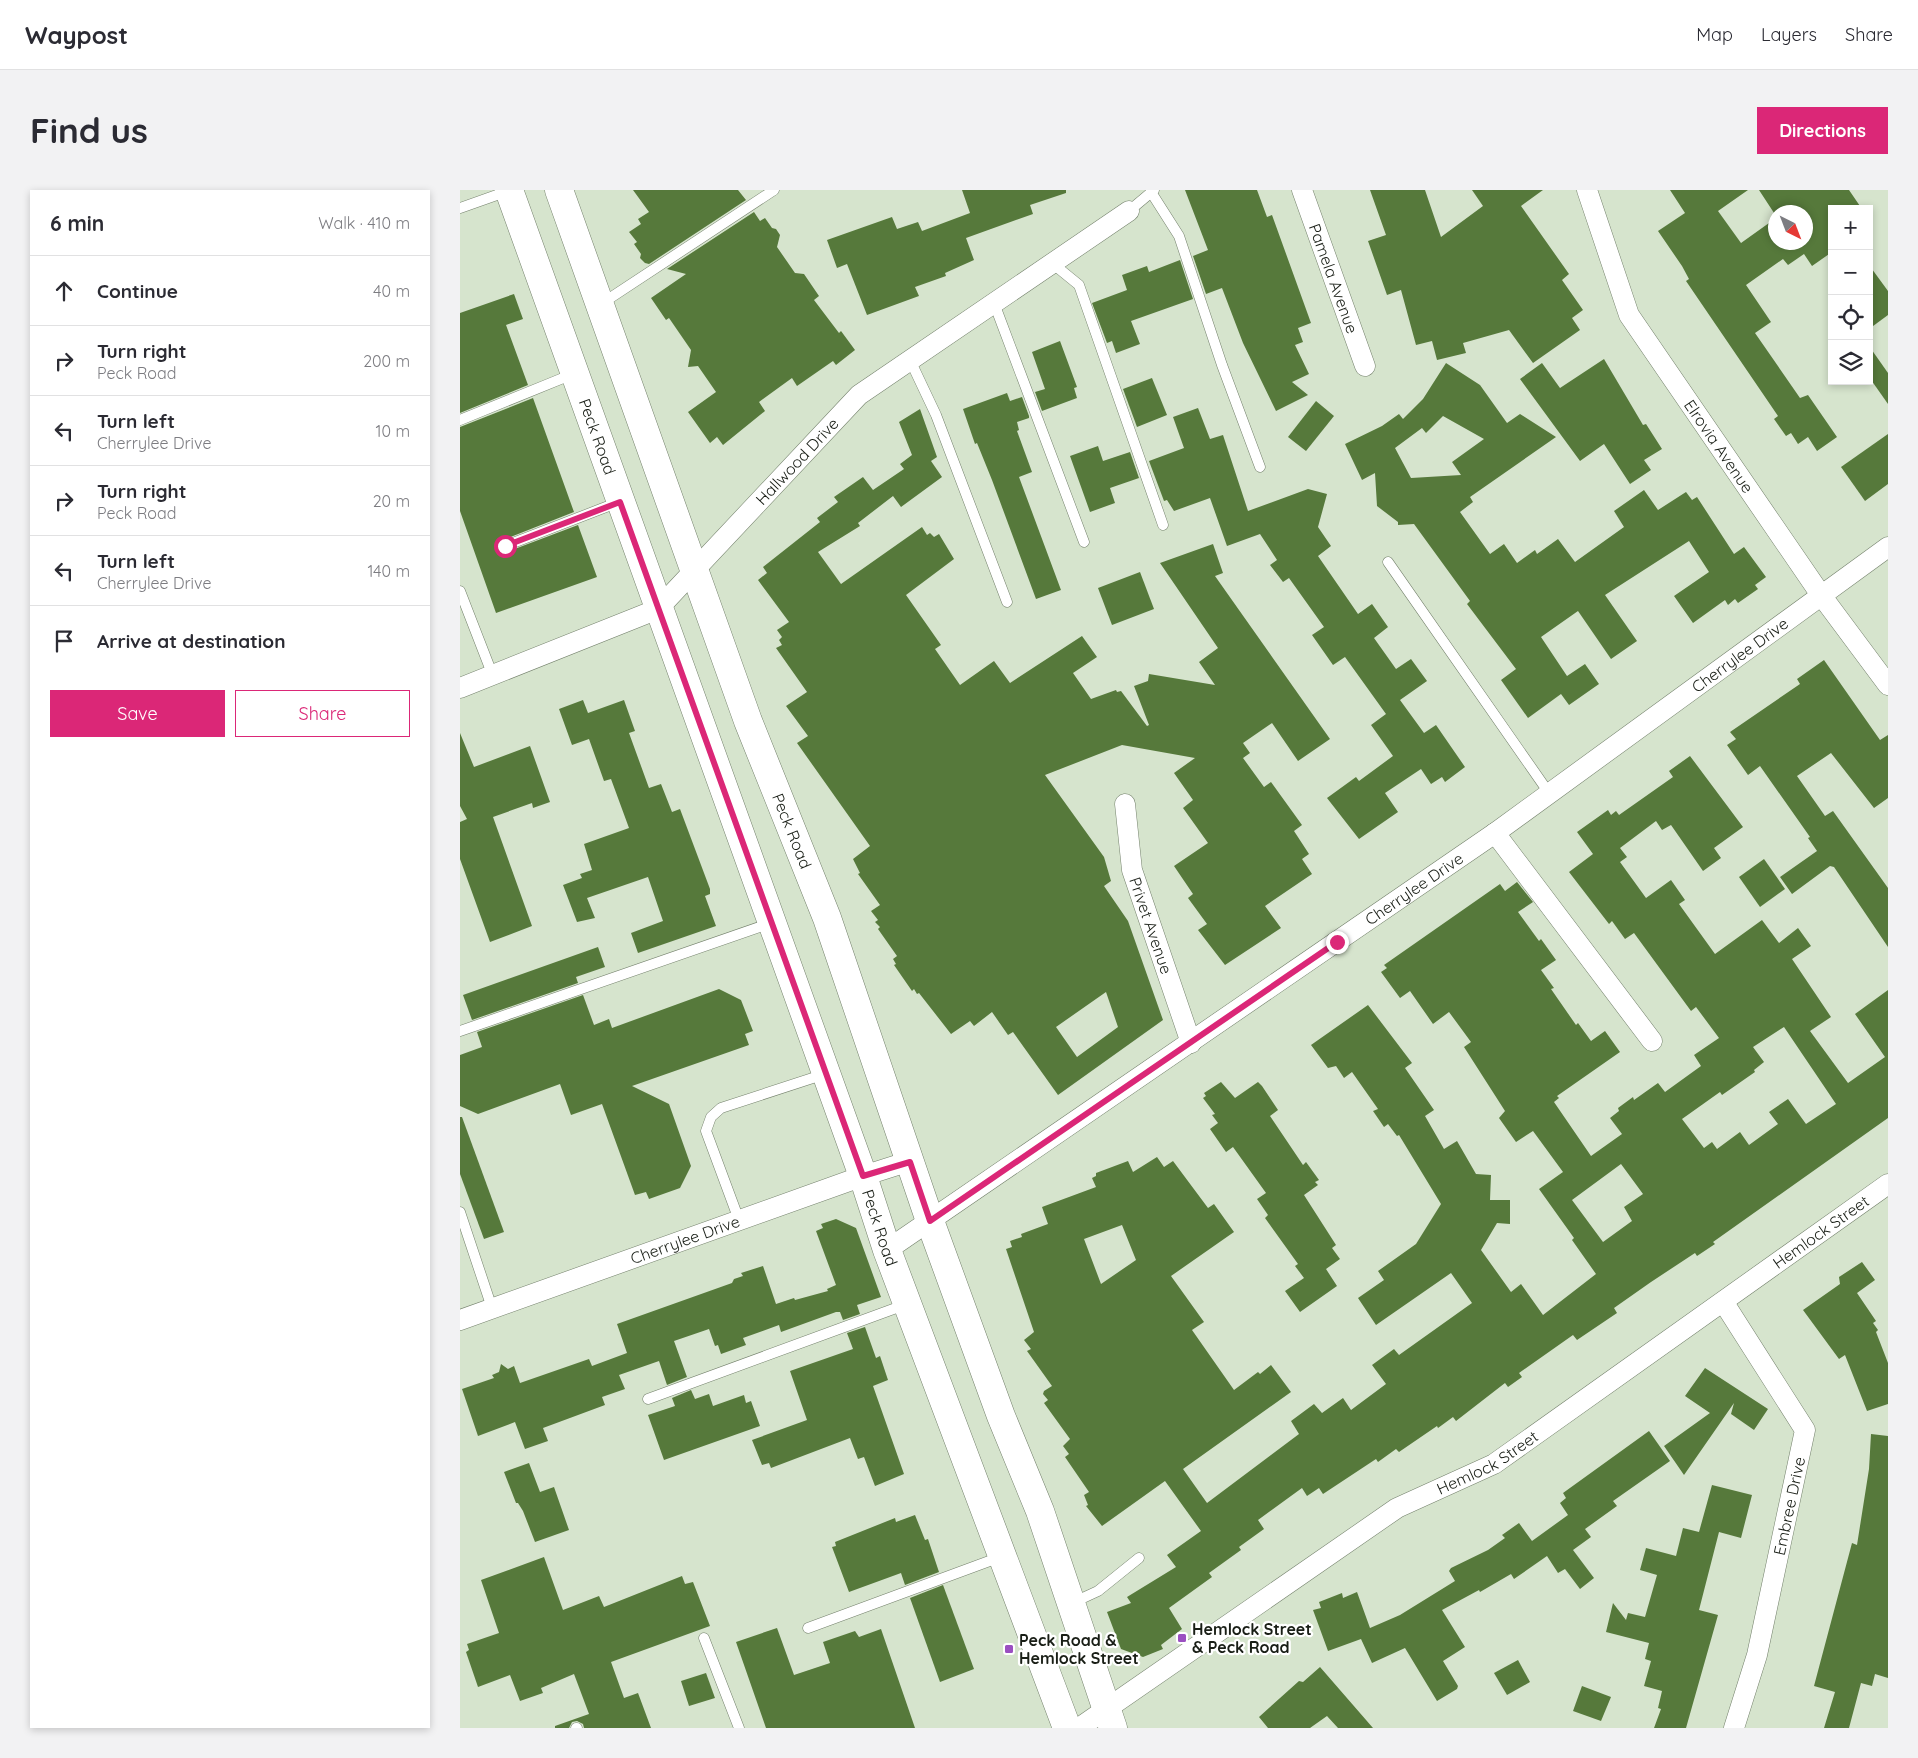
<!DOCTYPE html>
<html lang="en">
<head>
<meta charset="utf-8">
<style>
  :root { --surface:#fff; --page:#f2f2f3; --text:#2b2b33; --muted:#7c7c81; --line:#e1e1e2; --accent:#db2777 }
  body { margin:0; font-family:Quicksand,sans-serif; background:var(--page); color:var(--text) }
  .controls { position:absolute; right:15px; top:15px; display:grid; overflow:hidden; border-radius:0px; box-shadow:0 2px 8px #0003 }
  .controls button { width:45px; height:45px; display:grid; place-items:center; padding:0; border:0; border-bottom:1px solid var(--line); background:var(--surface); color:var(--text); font:25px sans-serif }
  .compass { position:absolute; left:1308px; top:15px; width:45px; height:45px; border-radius:50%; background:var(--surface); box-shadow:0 2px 8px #0003; rotate:138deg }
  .stop { position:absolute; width:15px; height:15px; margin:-11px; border:4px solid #db2777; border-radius:50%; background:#fff }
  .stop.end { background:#db2777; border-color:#fff; box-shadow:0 1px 5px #0008 }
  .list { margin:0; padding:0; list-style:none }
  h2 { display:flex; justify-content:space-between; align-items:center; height:65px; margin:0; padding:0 20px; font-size:21px }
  h2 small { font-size:16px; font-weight:400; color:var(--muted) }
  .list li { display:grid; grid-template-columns:32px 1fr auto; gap:15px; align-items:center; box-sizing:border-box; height:70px; padding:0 20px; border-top:1px solid var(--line) }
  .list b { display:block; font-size:19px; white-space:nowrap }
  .list p { margin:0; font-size:16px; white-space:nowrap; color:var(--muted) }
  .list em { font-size:16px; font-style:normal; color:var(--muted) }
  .actions { display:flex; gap:10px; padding:15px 20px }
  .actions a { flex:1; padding:11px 0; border:1px solid var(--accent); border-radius:0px; text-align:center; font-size:18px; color:var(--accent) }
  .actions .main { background:var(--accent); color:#fff }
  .icon { flex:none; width:28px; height:28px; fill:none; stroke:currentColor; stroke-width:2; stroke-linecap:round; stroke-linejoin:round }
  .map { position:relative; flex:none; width:1428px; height:1538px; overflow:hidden; border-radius:0px }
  header { display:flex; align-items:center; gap:30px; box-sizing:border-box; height:70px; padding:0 25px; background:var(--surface); border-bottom:1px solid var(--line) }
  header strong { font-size:24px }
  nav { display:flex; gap:28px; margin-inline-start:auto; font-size:18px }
  .intro { display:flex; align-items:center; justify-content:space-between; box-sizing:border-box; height:120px; padding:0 30px }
  h1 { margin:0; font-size:35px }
  .button { padding:12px 22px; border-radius:0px; background:var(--accent); color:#fff; font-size:18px; font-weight:700 }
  main { display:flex; gap:30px; padding:0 30px }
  aside { flex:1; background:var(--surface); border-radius:0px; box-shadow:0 2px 8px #0003 }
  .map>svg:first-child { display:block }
</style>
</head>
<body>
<header>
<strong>Waypost</strong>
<nav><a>Map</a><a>Layers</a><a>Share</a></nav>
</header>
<div class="intro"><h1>Find us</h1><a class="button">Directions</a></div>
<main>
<aside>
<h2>6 min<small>Walk · 410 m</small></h2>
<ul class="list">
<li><svg class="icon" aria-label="ahead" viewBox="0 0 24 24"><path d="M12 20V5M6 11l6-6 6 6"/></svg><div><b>Continue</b></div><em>40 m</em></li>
<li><svg class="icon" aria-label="right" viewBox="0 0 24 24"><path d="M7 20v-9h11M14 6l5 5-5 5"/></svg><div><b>Turn right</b><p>Peck Road</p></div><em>200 m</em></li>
<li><svg class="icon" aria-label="left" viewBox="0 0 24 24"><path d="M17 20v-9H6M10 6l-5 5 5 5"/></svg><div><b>Turn left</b><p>Cherrylee Drive</p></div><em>10 m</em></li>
<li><svg class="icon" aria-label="right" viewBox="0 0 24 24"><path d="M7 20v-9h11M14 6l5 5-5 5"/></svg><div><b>Turn right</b><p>Peck Road</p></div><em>20 m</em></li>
<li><svg class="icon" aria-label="left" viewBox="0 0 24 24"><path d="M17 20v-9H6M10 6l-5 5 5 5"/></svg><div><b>Turn left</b><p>Cherrylee Drive</p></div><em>140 m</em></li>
<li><svg class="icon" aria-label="arrive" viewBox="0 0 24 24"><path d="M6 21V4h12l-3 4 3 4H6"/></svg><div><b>Arrive at destination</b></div></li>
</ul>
<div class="actions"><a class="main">Save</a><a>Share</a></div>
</aside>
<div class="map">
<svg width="1428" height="1538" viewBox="0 0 1428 1538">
  <rect width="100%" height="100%" fill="#d6e4cd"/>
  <g fill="#56793b" fill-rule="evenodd">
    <polygon points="173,0 278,0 286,10 189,74 185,73 180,68 181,64 174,54 177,52 169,42 181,34 178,29 189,22"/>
    <polygon points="502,0 606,0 606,3 570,15 573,24 506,48 514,70 485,83 486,86 455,97 459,106 407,125 387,74 377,78 367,50 432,27 437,39 458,32 462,41 510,23"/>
    <polygon points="725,0 797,0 807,27 812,25 851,133 838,138 843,152 835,155 849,184 832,192 848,205 816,221 783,153 762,98 746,104 733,66 748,60"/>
    <polygon points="910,0 965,0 981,47 1023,16 1012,0 1083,0 1061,16 1109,84 1102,90 1123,120 1112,128 1120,140 1073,173 1049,140 1003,153 1006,163 977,170 972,151 956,155 941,100 927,105 908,51 926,45"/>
    <polygon points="1210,0 1288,0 1258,21 1281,53 1316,28 1316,52 1346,52 1346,22 1316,22 1316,26 1299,0 1389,0 1402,19 1372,19 1372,62 1352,76 1344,64 1328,75 1323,69 1286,95 1311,132 1295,143 1340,208 1348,205 1377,247 1357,261 1348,247 1338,254 1331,243 1326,246 1314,229 1318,226 1226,91 1229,89 1222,76 1198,41 1225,23"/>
    <polygon points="294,22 300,31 305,28 312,38 316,39 320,45 317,57 335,83 344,84 359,106 354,110 379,143 381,141 395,160 376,175 373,171 337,196 332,188 299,212 305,221 263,255 257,247 250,253 228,222 256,202 238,176 228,177 231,160 209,128 206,130 191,108 226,84 207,79"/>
    <polygon points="720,70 733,109 671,131 680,154 656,163 652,151 647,153 632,113 667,100 662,85 687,76 689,82"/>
    <polygon points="1409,75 1428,101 1428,125 1409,139"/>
    <polygon points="54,104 63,129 46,135 68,195 0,223 0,123"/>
    <polygon points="600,151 617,197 614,198 617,208 582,221 575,202 585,199 572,162"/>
    <polygon points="1409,156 1428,183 1428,214 1409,187"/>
    <polygon points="1144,169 1183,235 1186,234 1202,259 1184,270 1191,280 1170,294 1144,254 1120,271 1060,189 1082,173 1100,198"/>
    <path d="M986,173L1020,195L1047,233L1060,224L1096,247L1010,307L1013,312L1000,322L1030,364L1044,354L1057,373L1075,360L1077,364L1098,349L1115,372L1164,337L1154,321L1184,300L1198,320L1226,302L1232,310L1237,307L1274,364L1284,357L1306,387L1295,395L1298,399L1278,413L1275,409L1268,415L1265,410L1233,433L1214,406L1249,382L1229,351L1145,405L1177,451L1151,469L1118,421L1081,447L1107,486L1125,474L1139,494L1109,515L1101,504L1068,528L1041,490L1056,479L1007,414L1010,411L954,334L938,335V332L917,316L915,283L902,290L885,254L922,236L939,224L943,229L963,209ZM983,226L1024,249L992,272L1001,285L951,288L935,258L962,238L966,243Z"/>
    <polygon points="692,188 707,225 677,237 663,199"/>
    <polygon points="547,203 550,211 562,207 569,226 569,228 557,232 559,240 557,241 572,282 559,287 601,400 576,409 532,290 517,253 515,254 503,219"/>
    <polygon points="73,208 114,322 43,350 38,358 41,362 47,362 118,335 137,387 36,423 0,321 0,237"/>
    <polygon points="856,211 874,226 846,261 828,247"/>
    <polygon points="738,218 750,249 763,245 788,321 848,299 867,304 858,337 871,356 858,366 898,424 912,414 928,437 914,448 936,479 951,469 967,491 940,510 964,543 976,535 1005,577 985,592 982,587 971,594 961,579 925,603 938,622 899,649 867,608 896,587 899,591 933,566 911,535 926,524 885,467 873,475 852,445 864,437 829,388 823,392 810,375 817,370 800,344 767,356 750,308 714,321 707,310 704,311 689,271 724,258 713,227"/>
    <path d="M460,219L477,267L471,271L482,287L441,317L433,306L398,333L400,336L358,362L381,394L462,337L467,345L470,343L474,347L479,344L494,369L446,405L481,455L475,459L500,495L534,471L550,493L622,446L637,467L613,483L631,509L656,500L657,502L661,501L687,536L689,535L674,496L688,491L689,484L755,495L739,472L758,458L700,373L753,354L763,383L755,386L870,549L838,571L812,533L783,553L790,563L783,568L804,597L811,592L842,635L834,641L849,664L842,669L852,684L805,716L821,738L765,775L738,740L747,734L728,708L733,704L714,676L748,653L723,618L733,610L714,583L735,568L662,555L585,585L644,667L651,691L644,696L668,731L703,830L598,905L553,842L548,845L532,822L514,836L510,831L491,844L459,803L457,804L454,799L452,801L434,775L436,774L433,769L437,766L418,739L420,737L415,732L418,730L411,721L420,715L398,684L400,683L393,669L410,656L337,553L348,546L326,516L347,502L316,458L322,455L319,450L322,447L317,440L329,432L298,390L307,383L303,377L360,332L357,328L378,312L374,307L403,287L413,300L444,279L440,274L452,265L439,232ZM646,802L658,837L617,867L596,837Z"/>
    <polygon points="1428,244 1428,294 1405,311 1381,277"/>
    <polygon points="638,256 643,271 670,262 679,288 650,298 655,313 630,322 610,266"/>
    <polygon points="680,382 694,419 652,435 638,398"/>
    <polygon points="1364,470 1420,550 1428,545 1428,608 1414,618 1371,563 1337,586 1365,626 1373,621 1428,698 1428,757 1374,677 1370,676 1332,704 1320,687 1357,661 1348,648 1350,647 1300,576 1288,585 1267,555 1276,549 1270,542 1340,494 1337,489"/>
    <polygon points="123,510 128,523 164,510 175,541 169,543 189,598 201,594 212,622 220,619 250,699 250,704 245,706 256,736 178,763 171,743 203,731 188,687 127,708 135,728 117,732 103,695 122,688 120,684 132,680 124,654 169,638 151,589 144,591 129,549 112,555 99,519"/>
    <polygon points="0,543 14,577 70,556 90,612 73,618 72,613 33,627 72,736 30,752 0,669 0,632 7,629 0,616"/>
    <path d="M1230,566L1283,637L1254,658L1261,668L1243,681L1211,635L1202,640L1196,631L1160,658L1167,667L1160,672L1186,708L1211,690L1225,710L1219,714L1255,764L1302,730L1319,753L1338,738L1351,756L1332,769L1371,827L1350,841L1388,893L1425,867L1395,824L1428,800V928L1253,1052L1255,1054L1237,1066L1235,1063L1191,1092L1154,1118L1157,1123L1117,1150L1113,1145L1059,1183L1062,1187L1048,1197L1045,1193L996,1231L993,1227L978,1238L977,1236L939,1262L936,1259L918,1272L916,1269L863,1304L859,1298L847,1306L842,1298L798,1330L804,1339L779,1357L781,1360L749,1383L752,1387L709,1418L722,1439L701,1455L703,1459L683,1467L661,1459L647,1422L671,1413L667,1407L716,1377L707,1365L741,1341L705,1291L642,1336L626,1316L628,1315L624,1305L629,1302L605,1267L609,1264L603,1256L610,1249L584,1213L588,1210L583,1204L584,1201L592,1196L567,1161L571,1159L564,1150L574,1142L546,1059L552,1057L550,1051L562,1047L561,1044L588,1034L582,1017L636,997L632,988L636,986V983L668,971L673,982L697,967L704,977L713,971L748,1018L754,1014L774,1042L711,1086L744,1132L732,1140L774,1200L798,1182L800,1184L811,1175L831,1202L723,1279L747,1313L839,1244L831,1231L854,1214L862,1223L883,1208L891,1220L926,1194L912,1175L934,1159L939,1165L1012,1113L991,1083L916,1135L898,1108L924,1090L918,1081L956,1054L981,1014L939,945L937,946L928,934L924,937L913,921L918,919L892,882L884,888L876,876L868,878L851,855L908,815L952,873L945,878L974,920L965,926L984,959L997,951L1016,984L1031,985L1030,1010H1050V1034L1037,1033L1021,1060L1051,1102L1061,1094L1083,1125L1136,1084L1112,1050L1114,1048L1079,999L1103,982L1073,941L1056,952L1039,928L1045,921L1004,857L1011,852L989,822L973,834L950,801L940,808L921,782L927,778L924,775L1040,694L1045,701L1057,692L1073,712L1058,722L1079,751L1081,749L1096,770L1081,780L1094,798L1091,799L1116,835L1118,833L1131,851L1145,841L1160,862L1097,906L1099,908L1094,912L1131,966L1162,944L1150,928L1159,921L1158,918L1173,907L1174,910L1198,893L1205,902L1241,876L1234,865L1259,848L1236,817L1231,821L1174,743L1165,749L1152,731L1149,734L1109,682L1133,664L1117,642L1148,620L1151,625L1156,621L1159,625L1213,587L1209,581ZM1324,837L1376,914L1346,934L1328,909L1309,922L1318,934L1289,955L1280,942L1257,959L1252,952L1244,958L1222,929L1260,902L1262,905L1295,882L1294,880L1304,872L1293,857ZM1161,974L1183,1004L1164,1017L1172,1031L1143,1052L1112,1010ZM662,1035L676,1070L641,1094L624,1049Z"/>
    <polygon points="1304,669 1325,699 1300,717 1279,687"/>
    <polygon points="138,757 145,777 116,787 118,793 12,830 3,805"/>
    <polygon points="259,799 281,810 293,841 285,844 289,855 172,896 209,914 231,976 220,998 189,1009 186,1002 175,1005 142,914 111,925 100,894 18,924 0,916 0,865 22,857 17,842 123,805 134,835 149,829 152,838"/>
    <polygon points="761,892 775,908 798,892 802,896 818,920 810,926 843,975 846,972 859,990 855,992 858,995 844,1005 876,1055 872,1058 880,1069 866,1079 877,1096 840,1122 825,1101 844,1088 835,1076 838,1074 805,1028 808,1025 797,1009 806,1003 773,957 766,962 750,939 758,933 752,925 755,924 743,908 746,906 744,903"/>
    <polygon points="0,927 2,927 44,1042 24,1049 0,984"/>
    <polygon points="376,1029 396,1038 421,1107 397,1115 400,1124 383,1130 380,1122 376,1122 321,1142 319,1135 283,1148 286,1155 261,1164 258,1155 255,1156 249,1139 214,1151 227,1187 207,1195 199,1171 159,1185 165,1199 142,1207 145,1215 83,1238 88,1251 65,1259 55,1232 18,1246 2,1199 34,1188 32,1185 39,1182 41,1174 48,1179 54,1176 60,1193 129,1169 132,1176 167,1163 157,1134 272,1093 274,1089 283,1086 281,1083 303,1076 316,1114 334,1108 335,1110 368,1101 367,1099 376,1095 356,1041 363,1038 361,1034"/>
    <polygon points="1402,1072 1415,1090 1397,1103 1416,1131 1413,1133 1418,1140 1416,1142 1428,1173 1428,1214 1407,1221 1385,1165 1379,1169 1343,1120 1380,1094 1379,1087"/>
    <polygon points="405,1137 416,1168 420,1166 428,1190 413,1196 444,1284 415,1296 404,1267 398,1269 390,1248 311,1278 309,1273 302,1275 292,1250 347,1230 330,1181 393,1159 387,1143"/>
    <polygon points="1245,1178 1308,1219 1294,1240 1271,1224 1274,1213 1224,1285 1204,1256 1250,1223 1225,1206"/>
    <polygon points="231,1200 235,1209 249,1204 253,1216 284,1205 286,1213 291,1211 300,1236 204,1270 188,1225 215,1216 212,1208"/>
    <polygon points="1189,1241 1210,1271 1153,1311 1157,1316 1125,1339 1131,1347 1113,1360 1134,1388 1120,1399 1105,1379 1098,1383 1087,1366 1054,1389 1051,1384 1020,1402 1019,1400 982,1420 1005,1457 983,1471 998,1496 997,1499 977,1511 945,1458 912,1473 901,1449 868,1461 853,1420 861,1418 859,1412 882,1403 883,1408 897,1402 910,1438 940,1425 995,1391 989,1381 991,1378 1028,1360 1045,1348 1042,1345 1059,1333 1072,1351 1108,1325 1100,1313 1106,1308 1103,1303"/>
    <polygon points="1411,1244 1428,1246 1428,1488 1415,1484 1412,1496 1401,1493 1389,1538 1364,1538 1375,1502 1354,1496 1392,1353 1397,1355 1409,1279"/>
    <polygon points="69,1273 80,1302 94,1297 109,1340 75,1352 63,1321 58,1313 56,1313 44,1282"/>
    <polygon points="1252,1295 1292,1305 1281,1348 1259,1342 1239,1420 1258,1425 1226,1538 1194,1538 1201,1519 1198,1518 1202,1501 1184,1496 1191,1471 1185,1469 1189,1453 1146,1442 1153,1413 1166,1430 1168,1423 1185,1427 1197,1385 1180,1380 1186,1358 1216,1366 1223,1338 1239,1342"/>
    <polygon points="455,1325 465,1350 468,1349 479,1382 445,1395 441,1383 389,1402 372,1357 376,1356 375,1352 435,1328 436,1332"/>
    <polygon points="84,1367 103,1420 139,1406 144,1417 222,1386 225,1394 233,1392 250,1436 151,1472 164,1508 178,1503 191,1538 124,1538 123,1534 117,1531 112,1532 109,1538 95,1538 95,1536 129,1524 114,1484 81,1498 83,1503 60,1511 50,1485 18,1497 6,1462 9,1460 7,1454 39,1443 21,1390"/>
    <polygon points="483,1395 514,1479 480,1492 450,1408"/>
    <polygon points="317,1438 334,1485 370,1473 363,1452 395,1441 399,1447 421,1439 455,1538 306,1538 276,1452"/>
    <polygon points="1058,1470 1070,1492 1047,1505 1034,1483"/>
    <polygon points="860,1477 913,1538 878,1538 867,1526 850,1538 808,1538 799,1527 839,1491 843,1492"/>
    <polygon points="246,1483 255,1508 229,1516 221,1491"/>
    <polygon points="1122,1496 1151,1507 1141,1531 1113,1521"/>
  </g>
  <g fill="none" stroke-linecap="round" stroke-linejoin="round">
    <defs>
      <g id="service">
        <polyline points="691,2 719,46 762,175 800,277"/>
        <polyline points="0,18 48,1"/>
        <polyline points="669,21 694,0"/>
        <polyline points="592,73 619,95 703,335"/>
        <polyline points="534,113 624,352"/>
        <polyline points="141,114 314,0"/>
        <polyline points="450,170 476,225 547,412"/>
        <polyline points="0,230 113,184"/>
        <polyline points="45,356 159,312"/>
        <polyline points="928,372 1089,603"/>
        <polyline points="0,401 33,486"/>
        <polyline points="0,841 311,733"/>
        <polyline points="0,1022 32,1118"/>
        <polyline points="279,1030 246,941 251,927 261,918 365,884"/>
        <polyline points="188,1209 447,1114"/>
        <polyline points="612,1413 638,1401 679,1368"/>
        <polyline points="348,1438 543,1366"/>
        <polyline points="244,1448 279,1538"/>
        <polyline points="116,1538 117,1538"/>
      </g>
      <g id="minor">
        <path id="s1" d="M842,0L905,176"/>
        <path id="s2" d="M1127,0L1169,125L1361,405L1428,495"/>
        <path id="s3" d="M0,498L198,419L399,205L669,21"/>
        <path id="s4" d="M665,614L672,680L731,853"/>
        <polyline points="1035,643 1192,851"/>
        <path id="s5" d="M427,1060L1035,643L1428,357"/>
        <polyline points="1264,1113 1345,1240 1297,1465 1274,1538"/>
        <path id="s6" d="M0,1130L403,986L450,971"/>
        <path id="s7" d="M619,1538L937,1318L1034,1274L1428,994"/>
      </g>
      <g id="secondary">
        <path id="s8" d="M49,0L403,986L427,1060L607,1538"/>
        <path id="s9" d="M99,0L288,531L367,728L470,1031L541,1226L580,1321L653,1538"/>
      </g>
    </defs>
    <use href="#service" stroke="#74816c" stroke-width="11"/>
    <use href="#minor" stroke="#74816c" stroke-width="21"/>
    <use href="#secondary" stroke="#74816c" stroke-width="29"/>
    <use href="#service" stroke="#fff" stroke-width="10"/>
    <use href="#minor" stroke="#fff" stroke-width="20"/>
    <use href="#secondary" stroke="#fff" stroke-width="28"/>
  </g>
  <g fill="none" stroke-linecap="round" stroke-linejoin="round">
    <polyline stroke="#db2777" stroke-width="6" points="45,356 160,312 403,986 450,972 470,1031 877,752"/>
  </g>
  <g fill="#9b4fc1" stroke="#fff" stroke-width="2">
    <rect x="717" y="1443" width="10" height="10" rx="2.5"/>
    <rect x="544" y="1454" width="10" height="10" rx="2.5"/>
  </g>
  <g text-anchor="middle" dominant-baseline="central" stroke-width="4.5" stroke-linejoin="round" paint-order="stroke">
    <g font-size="16" fill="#191e16" stroke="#fff">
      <text stroke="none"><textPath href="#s1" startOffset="94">Pamela Avenue</textPath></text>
      <text stroke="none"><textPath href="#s8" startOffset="262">Peck Road</textPath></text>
      <text stroke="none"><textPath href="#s2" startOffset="291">Elrovia Avenue</textPath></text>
      <text stroke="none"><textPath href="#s3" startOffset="416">Hallwood Drive</textPath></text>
      <text stroke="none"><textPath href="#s5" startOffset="1040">Cherrylee Drive</textPath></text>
      <text stroke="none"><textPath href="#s9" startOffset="682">Peck Road</textPath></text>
      <text stroke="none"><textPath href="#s5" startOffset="639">Cherrylee Drive</textPath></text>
      <text stroke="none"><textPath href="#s4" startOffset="125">Privet Avenue</textPath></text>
      <text stroke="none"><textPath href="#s8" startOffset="1102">Peck Road</textPath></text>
      <text stroke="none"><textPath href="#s7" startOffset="894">Hemlock Street</textPath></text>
      <text stroke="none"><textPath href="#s6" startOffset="239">Cherrylee Drive</textPath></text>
      <text stroke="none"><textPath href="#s7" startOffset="488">Hemlock Street</textPath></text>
      <text transform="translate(1329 1316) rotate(-78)">Embree Drive</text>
    </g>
    <g font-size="16" font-weight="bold" fill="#191e16" stroke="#fff" text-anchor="start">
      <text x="732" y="1439">Hemlock Street<tspan x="732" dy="18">&amp; Peck Road</tspan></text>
      <text x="559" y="1450">Peck Road &amp;<tspan x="559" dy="18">Hemlock Street</tspan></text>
    </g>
  </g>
</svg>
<div class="controls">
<button>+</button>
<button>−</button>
<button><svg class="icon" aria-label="locate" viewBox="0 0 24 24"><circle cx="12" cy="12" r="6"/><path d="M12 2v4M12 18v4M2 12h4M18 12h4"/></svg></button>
<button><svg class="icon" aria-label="layers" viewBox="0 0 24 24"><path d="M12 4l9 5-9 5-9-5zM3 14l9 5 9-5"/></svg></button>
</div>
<svg class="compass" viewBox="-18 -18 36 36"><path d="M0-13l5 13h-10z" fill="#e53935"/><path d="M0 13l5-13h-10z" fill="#7c7c81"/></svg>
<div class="stop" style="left:45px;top:356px"></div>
<div class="stop end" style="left:877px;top:752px"></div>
</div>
</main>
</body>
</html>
